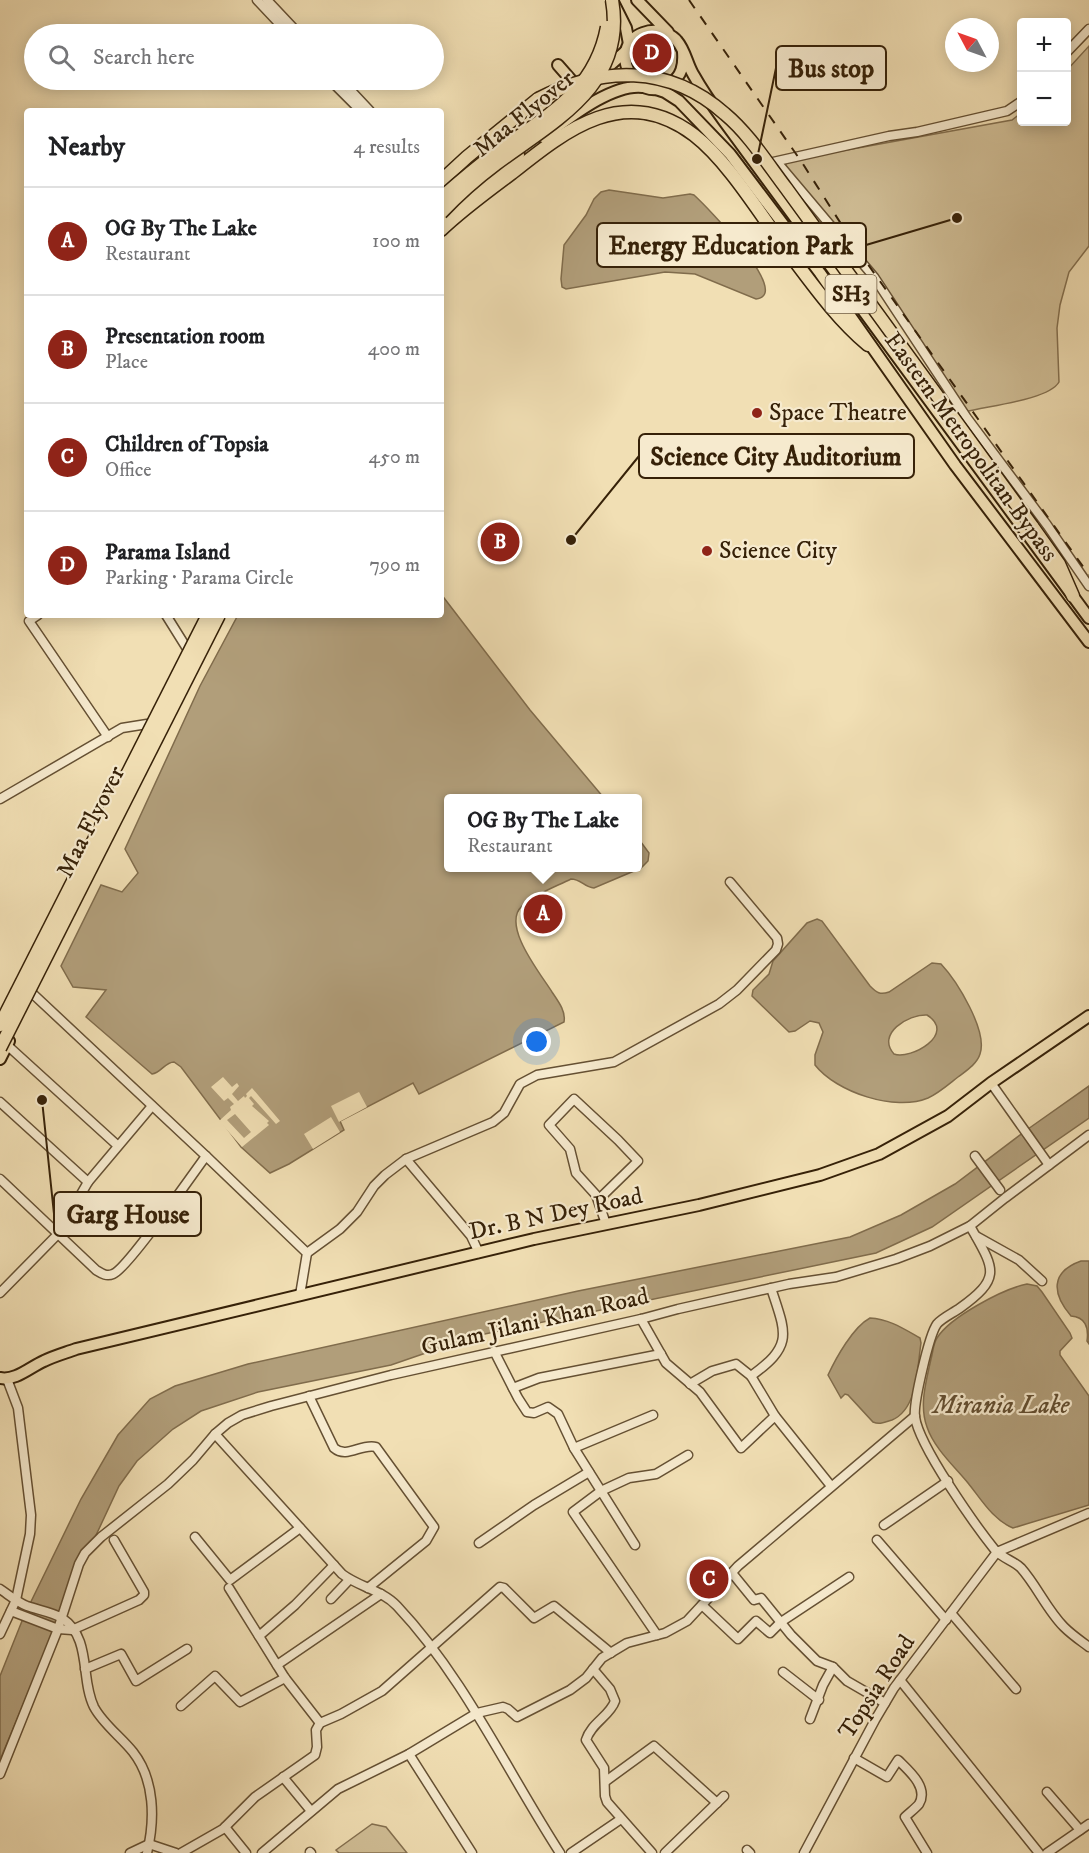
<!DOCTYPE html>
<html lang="en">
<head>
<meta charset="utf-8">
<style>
  :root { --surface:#fff; --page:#f2f2f2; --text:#202124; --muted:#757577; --line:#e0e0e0; --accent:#8f2418 }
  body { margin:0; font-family:"IM FELL DW Pica",serif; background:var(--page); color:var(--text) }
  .controls { position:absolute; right:18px; top:18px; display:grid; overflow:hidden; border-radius:6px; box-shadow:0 3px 15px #0003 }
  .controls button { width:54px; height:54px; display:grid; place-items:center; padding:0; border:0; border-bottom:2px solid var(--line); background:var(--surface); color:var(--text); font:30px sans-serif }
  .compass { position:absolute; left:945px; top:18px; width:54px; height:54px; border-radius:50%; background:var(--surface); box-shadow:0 3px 15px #0003; rotate:311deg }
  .you { position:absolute; left:537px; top:1042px; width:21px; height:21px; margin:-15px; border:4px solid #fff; border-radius:50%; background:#1a73e8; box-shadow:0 0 0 9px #1a73e833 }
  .badge { display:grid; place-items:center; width:39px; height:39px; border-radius:50%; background:var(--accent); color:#fff; font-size:20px; font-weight:700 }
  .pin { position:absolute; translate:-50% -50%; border:3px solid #fff; box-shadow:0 2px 6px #0006 }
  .popup { position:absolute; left:444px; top:794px; width:198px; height:78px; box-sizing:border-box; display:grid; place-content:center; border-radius:6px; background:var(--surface); filter:drop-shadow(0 2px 4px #0005); font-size:20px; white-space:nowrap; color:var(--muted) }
  .popup b { font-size:22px; color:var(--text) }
  .popup::after { content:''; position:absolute; left:50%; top:100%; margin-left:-12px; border:12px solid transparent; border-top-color:var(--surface) }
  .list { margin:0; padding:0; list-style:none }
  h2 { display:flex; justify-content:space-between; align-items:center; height:78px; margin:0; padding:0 24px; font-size:26px }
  h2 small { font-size:20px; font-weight:400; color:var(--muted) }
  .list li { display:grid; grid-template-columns:39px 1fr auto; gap:18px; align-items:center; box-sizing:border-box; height:108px; padding:0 24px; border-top:2px solid var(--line) }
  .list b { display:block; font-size:22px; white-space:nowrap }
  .list p { margin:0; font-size:20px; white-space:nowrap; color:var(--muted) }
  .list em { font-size:20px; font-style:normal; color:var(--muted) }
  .icon { flex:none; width:33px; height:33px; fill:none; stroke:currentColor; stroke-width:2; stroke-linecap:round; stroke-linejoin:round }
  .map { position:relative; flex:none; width:1089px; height:1853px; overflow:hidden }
  .search { position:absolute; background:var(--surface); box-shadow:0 3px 15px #0003; left:24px; top:24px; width:420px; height:66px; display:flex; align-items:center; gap:15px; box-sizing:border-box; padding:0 21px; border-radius:33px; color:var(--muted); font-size:22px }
  .panel { position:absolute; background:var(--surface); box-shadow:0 3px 15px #0003; left:24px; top:108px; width:420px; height:510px; border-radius:6px }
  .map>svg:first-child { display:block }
</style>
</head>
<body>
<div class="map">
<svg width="1089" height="1853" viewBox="0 0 1089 1853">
  <rect width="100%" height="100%" fill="#f1dfb4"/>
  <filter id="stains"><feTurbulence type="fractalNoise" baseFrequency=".00333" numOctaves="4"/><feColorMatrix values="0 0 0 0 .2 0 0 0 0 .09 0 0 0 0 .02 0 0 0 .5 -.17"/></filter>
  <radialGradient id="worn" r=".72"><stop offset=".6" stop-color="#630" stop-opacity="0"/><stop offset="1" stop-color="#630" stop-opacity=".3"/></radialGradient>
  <g fill="#d1bf97" stroke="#847050" stroke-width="1.5">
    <path d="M1089,46V246L1069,272L1060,305L1057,328L1059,382C1049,400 986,406 965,412L847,247L786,167V161L1012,120L1021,113L1022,122H1066L1067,70Z"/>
    <polygon points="372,1824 386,1827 407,1853 339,1853 336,1850"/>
  </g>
  <g fill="#b19e7a" stroke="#806c4c" stroke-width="1.5" fill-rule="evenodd">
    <path d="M609,190L663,198L690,194L694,195C705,205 794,295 756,299L695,274L665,272L566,289L562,287L561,279L564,245L586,215L594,199L601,192Z"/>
    <path d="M441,594L530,710L604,798H448V868H638V838L649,853L648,861L641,868L594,888C584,887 581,879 571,879C555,887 535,894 522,906C501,925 540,973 552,992C558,1001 566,1011 564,1022L419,1094L413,1083L340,1121L344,1130L289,1164L270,1173L241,1147L181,1067L174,1062C165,1062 161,1073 152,1074L86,1017L106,990L73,987L61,966L101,885L122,892L138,873L125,849L200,686L238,615H441Z"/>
    <path d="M817,919L822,921L870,986C877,993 880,995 889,992L932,963L941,964C957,981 988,1031 980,1054C977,1064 966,1071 958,1077C949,1084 939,1093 928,1098C895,1112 836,1092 815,1065V1055L823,1032L819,1023L810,1021L795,1031L789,1032L752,996L753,990L769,974L773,961L807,923ZM927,1015C957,1034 911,1060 894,1054C876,1034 908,1014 927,1015Z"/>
    <polygon points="1089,1086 1089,1118 932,1227 876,1253 475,1336 391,1365 258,1392 201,1411 173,1429 137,1461 119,1486 76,1578 0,1760 0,1676 24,1616 81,1499 118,1435 150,1399 175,1386 248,1364 578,1291 850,1237 901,1215 955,1184 1028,1129"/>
    <path d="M1081,1261H1089V1344L1087,1341C1089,1327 1085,1317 1071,1316C1052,1294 1050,1272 1081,1261Z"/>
    <path d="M1027,1284L1037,1286L1042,1292L1070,1333L1072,1338L1060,1351V1355L1089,1396V1505L1013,1528C993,1520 981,1499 968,1483C954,1466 934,1448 927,1427C919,1405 926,1382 931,1359C933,1352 933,1345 937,1338C950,1317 1003,1289 1027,1284Z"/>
    <path d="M870,1318C889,1319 904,1329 920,1338L921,1343C917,1368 918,1409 892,1420C885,1422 880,1425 873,1422L848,1395L845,1394L841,1398L828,1375C836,1358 853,1327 870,1318Z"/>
  </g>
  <g fill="#f1dfb4" fill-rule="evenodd">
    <path d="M223,1077L232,1087L237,1083L239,1086L232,1094L238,1101L244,1096L245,1098L247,1096L246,1094L252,1088L280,1121L276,1124L251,1096L249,1098L254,1104L252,1106L269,1121L267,1123L269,1125L242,1147L219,1121L231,1110L230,1107L234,1104L228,1098L224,1101L211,1087ZM235,1114L251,1132L244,1138L227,1120Z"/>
    <polygon points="359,1092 367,1107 339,1122 331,1106"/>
    <polygon points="331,1117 340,1132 313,1149 304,1134"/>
  </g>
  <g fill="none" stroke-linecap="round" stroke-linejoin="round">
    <defs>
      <g id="minor">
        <polyline points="257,0 289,34"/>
        <polyline points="267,0 299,34"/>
        <polyline points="1066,53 1089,29"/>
        <polyline points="330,80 361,111"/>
        <polyline points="341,80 370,111"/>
        <polyline points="773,162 889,136 917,132 1007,111 1022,101"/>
        <polyline points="777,162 874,277 967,418 1047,525 1089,586"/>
        <polyline points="38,615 29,621 108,737"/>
        <polyline points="166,615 186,647"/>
        <polyline points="0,799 122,728 147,724 156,729"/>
        <polyline points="33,994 206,1156"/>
        <polyline points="7,1045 117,1145"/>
        <polyline points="991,1083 1049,1165"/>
        <polyline points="0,1102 88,1182"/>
        <polyline points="975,1156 1000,1190"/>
        <polyline points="406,1159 471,1236 479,1253"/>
        <path d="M0,1179L96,1270C101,1273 106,1277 113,1274C127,1269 192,1175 206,1156L307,1253L300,1295"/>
        <polyline points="598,1200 638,1161 618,1140 574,1099 549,1125 570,1149 576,1173 596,1195 606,1224"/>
        <path d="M970,1226C994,1269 1003,1277 960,1308C953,1313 942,1318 937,1324C929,1335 913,1404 915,1417C919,1446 975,1525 995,1550C1002,1558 1014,1561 1021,1568C1037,1586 1047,1610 1064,1627C1072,1635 1081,1641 1089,1647"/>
        <polyline points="976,1236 1019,1260 1042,1281"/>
        <polyline points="307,1253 340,1229 357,1212 374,1186 385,1175 406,1159 493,1122 504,1113 520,1084 537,1075 614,1062 719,1004 737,990 776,950 778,944 777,938 730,882"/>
        <polyline points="0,1293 58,1234 88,1182 152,1106"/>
        <polyline points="641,1319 666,1363 700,1392 741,1448 775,1416 831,1486"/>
        <polyline points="494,1351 518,1398 527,1412 534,1413 548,1407 558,1414 574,1448 635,1545"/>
        <path d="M751,1376C794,1345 786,1334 771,1288"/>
        <polyline points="690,1384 712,1371 736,1364 751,1376 775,1416"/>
        <polyline points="513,1388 539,1378 661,1354"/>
        <path d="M309,1396L334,1448C347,1459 361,1443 376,1447L434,1527L426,1541L368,1588"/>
        <path d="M215,1434L342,1574C359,1587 382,1590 397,1606C464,1677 507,1771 560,1853"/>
        <polyline points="574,1448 653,1415"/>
        <polyline points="884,1525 948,1481"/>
        <polyline points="195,1537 230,1580 300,1528"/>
        <polyline points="877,1540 946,1620"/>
        <polyline points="479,1543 534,1505 589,1472"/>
        <polyline points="732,1573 754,1600 761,1598 791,1635 817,1661 833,1667 847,1681 885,1703"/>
        <polyline points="229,1588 285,1678 320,1723"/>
        <path d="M0,1589C9,1595 17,1602 27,1606C38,1610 52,1612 62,1618C92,1638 80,1679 94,1707C103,1724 121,1737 133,1752C155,1780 155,1820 147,1853"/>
        <polyline points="331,1599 349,1580"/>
        <polyline points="702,1605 738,1639 756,1621 770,1633 781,1622 849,1577"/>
        <polyline points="11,1611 58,1629 72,1630 139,1600 144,1595 144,1592 114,1540"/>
        <polyline points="951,1613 1016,1689"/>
        <polyline points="0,1634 16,1600 30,1534 31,1515 18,1408 7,1379"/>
        <polyline points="657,1635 573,1512 601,1491 629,1478 656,1474 688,1455"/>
        <polyline points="259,1636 295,1605 334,1565"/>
        <polyline points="277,1665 381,1594"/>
        <polyline points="85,1669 121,1654 136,1681 187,1649"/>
        <path d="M593,1669L610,1689L615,1701C610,1716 591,1723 586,1740L604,1768L605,1796L607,1802L652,1853"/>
        <polyline points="783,1672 819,1700"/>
        <polyline points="900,1680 1039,1853"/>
        <polyline points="181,1706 215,1676 240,1702 285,1678"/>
        <polyline points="810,1719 823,1685 833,1667"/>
        <polyline points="409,1754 472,1853"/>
        <path d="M854,1758L887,1777L898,1760C908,1770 929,1787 919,1804C916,1808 909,1813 905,1817L927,1853"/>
        <polyline points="0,1774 58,1629 79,1564 85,1553 101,1537 168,1484 193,1460 215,1434 228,1423 242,1415 271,1406 391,1375 641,1319 678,1309 789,1284 836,1277 896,1259 930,1246 970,1226 1005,1198 1089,1135"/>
        <polyline points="283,1777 311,1811"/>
        <polyline points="606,1781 654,1746 717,1803"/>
        <polyline points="1047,1792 1080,1830"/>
        <polyline points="225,1827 246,1853"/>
        <polyline points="747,1850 750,1853"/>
        <polyline points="310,1852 311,1853"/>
        <polyline points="130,1853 149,1844 176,1853"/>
        <polyline points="181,1853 223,1829 255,1797 315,1755 317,1747 316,1730 320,1723 341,1714 382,1691 500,1587 504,1588 534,1618 554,1606 611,1653"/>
        <polyline points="262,1853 338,1789 409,1754 477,1713 503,1707 508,1709 517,1717 570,1690 586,1678 602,1658 627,1643 665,1633 687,1621 738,1566 915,1416"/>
        <polyline points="571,1853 621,1819"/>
        <polyline points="665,1853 724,1796"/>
        <polyline points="804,1853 875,1720 894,1688 997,1552 1089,1513"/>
        <polyline points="1047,1853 1089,1824"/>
      </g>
      <g id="major">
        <polyline points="612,0 626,28 629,44"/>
        <polyline points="637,0 668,32"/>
        <path d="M683,52C684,65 682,76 670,84C635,107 605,47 643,33C651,30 658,30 666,33C670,35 674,37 677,41C685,50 687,64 693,74C702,90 713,106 724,121L1089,618"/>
        <polyline points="558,65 579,89"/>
        <polyline points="600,74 626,51"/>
        <polyline points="656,89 665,92 679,101 730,154 820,273 955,465 1089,642"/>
        <path d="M543,137C568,119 612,83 643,87"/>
        <polyline points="441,224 463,200 519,155"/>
        <polyline points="0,1059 9,1041"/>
        <path d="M0,1378C16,1381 30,1367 44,1361C54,1356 65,1353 76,1349L534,1239L699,1205L820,1175L879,1154L948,1116L991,1083L1089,1016"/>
      </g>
      <g id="highway">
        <polyline points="441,181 467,157 538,99"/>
        <path d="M441,230C463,209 488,191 512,173C567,129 625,83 694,135C729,162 761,216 788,252C813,285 836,318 868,345"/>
        <polyline points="1032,526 1059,564 1073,596"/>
      </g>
    </defs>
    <use href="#minor" stroke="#655033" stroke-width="11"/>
    <use href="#major" stroke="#362108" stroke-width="14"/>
    <use href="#highway" stroke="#362108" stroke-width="15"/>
    <use href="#minor" stroke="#f6eace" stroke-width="8"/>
    <use href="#major" stroke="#f1dfb4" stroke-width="10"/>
    <use href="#highway" stroke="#f1dfb4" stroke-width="12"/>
    <polyline stroke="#362108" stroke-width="2" stroke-dasharray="10 10" stroke-linecap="butt" points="689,0 803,164 857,249 1089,575"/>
    <defs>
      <g id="highway-bridge">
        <path d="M538,99C601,66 669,64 725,114C749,134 767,163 786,188L1032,526"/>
        <path d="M441,198C459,182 478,166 498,151C546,116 595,92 607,27"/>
        <path d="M441,213C458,195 476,179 496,164C554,121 627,85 612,0"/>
        <polyline points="0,1025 208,615"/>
        <polyline points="0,1048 219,615"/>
      </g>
    </defs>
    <use href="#highway-bridge" stroke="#362108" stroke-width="15" stroke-linecap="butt"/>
    <use href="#highway-bridge" stroke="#f1dfb4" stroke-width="12"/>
  </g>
  <g fill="#8f2418" stroke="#f6eace" stroke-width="2">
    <circle cx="757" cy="413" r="6"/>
    <circle cx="707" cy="551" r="6"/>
  </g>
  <g text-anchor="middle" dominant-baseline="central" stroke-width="4.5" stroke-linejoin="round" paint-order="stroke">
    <rect fill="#f6eace" stroke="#705d43" stroke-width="1.5" x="825.5" y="275" width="51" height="38" rx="4.5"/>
    <g font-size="22" font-weight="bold" fill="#362108">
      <text x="851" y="294">SH3</text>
    </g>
    <g font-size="24" fill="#362108" stroke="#f6eace">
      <text transform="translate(524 114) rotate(-39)">Maa Flyover</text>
      <text transform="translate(971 447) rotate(54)">Eastern Metropolitan Bypass</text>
      <text transform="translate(91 822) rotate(-63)">Maa Flyover</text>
      <text transform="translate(556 1214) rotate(-12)">Dr. B N Dey Road</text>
      <text transform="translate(535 1322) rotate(-13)">Gulam Jilani Khan Road</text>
      <text transform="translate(877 1687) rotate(-57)">Topsia Road</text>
    </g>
    <g font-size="24" fill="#362108" stroke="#f6eace" text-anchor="start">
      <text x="769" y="413">Space Theatre</text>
      <text x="719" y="551">Science City</text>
    </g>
    <g font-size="26" font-style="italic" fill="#614d30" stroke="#f6eace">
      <text x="1001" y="1405">Mirania Lake</text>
    </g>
  </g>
  <path fill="none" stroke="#362108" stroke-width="2" d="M757 159L776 68M957 218L866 245M571 540L639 456M42 1100L54 1214"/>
  <g fill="#362108" stroke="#f6eace" stroke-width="2">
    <circle cx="757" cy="159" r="6"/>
    <circle cx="957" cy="218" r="6"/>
    <circle cx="571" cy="540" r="6"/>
    <circle cx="42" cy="1100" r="6"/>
  </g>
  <g fill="#f6eace" stroke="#362108" stroke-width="2">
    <rect x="776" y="46" width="110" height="44" rx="6"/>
    <rect x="597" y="223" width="269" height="44" rx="6"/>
    <rect x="639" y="434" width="275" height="44" rx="6"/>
    <rect x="54" y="1192" width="147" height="44" rx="6"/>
  </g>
  <g font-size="26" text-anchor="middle" font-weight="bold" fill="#362108">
    <text x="831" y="77">Bus stop</text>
    <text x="731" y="254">Energy Education Park</text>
    <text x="776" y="465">Science City Auditorium</text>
    <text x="128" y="1223">Garg House</text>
  </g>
  <rect width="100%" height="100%" filter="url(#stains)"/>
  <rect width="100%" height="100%" fill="url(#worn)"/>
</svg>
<div class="controls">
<button>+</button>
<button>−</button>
</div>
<svg class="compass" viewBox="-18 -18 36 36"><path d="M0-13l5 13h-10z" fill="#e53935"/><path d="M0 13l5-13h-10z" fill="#757577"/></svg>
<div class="you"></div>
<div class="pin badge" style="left:543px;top:914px">A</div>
<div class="popup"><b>OG By The Lake</b>Restaurant</div>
<div class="pin badge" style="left:500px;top:542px">B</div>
<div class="pin badge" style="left:709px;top:1579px">C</div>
<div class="pin badge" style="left:652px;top:53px">D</div>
<div class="search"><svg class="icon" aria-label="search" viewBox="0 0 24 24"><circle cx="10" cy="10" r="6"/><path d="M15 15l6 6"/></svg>Search here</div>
<section class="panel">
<h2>Nearby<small>4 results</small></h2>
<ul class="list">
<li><span class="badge">A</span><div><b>OG By The Lake</b><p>Restaurant</p></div><em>100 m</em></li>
<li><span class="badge">B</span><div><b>Presentation room</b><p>Place</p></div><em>400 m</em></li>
<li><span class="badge">C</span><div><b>Children of Topsia</b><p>Office</p></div><em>450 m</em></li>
<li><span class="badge">D</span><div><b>Parama Island</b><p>Parking · Parama Circle</p></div><em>790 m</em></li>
</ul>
</section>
</div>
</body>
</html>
